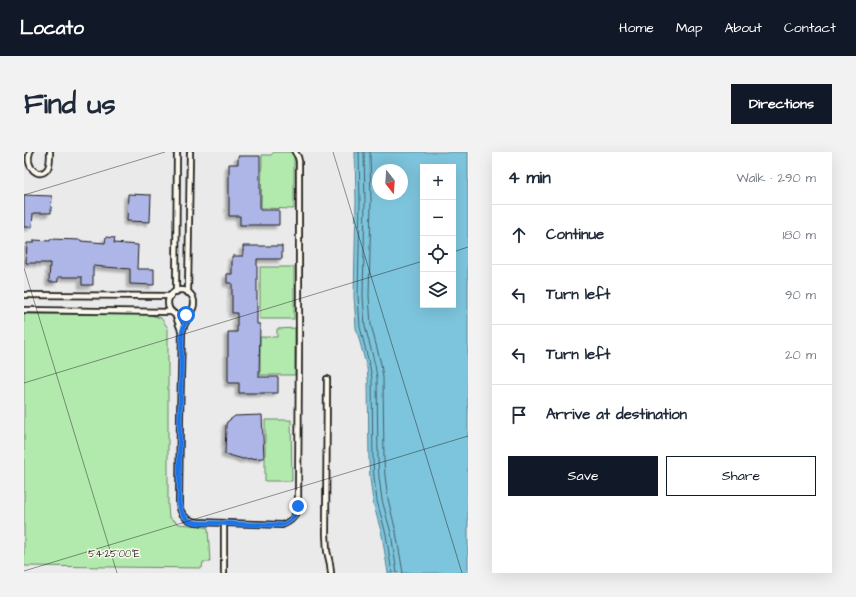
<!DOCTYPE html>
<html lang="en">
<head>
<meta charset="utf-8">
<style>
  :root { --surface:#fff; --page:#f2f2f3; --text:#1f2937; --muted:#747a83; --line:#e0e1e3; --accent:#111827 }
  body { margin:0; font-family:"Architects Daughter",sans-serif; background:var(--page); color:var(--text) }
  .controls { position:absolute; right:12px; top:12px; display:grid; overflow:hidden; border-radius:0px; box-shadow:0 4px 16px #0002 }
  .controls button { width:36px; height:36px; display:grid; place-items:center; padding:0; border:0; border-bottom:1px solid var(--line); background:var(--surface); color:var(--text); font:20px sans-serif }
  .compass { position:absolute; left:348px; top:12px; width:36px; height:36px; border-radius:50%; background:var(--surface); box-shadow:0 4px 16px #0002; rotate:163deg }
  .stop { position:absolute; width:12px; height:12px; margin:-9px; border:3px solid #1a73e8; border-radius:50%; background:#fff }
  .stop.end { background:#1a73e8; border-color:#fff; box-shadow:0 1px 4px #0008 }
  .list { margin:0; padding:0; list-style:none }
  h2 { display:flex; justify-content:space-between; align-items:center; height:52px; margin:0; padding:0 16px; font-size:17px }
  h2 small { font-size:13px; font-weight:400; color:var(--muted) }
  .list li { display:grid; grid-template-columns:26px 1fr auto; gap:12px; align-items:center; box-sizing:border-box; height:60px; padding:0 16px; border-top:1px solid var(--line) }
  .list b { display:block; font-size:15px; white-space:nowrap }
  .list em { font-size:13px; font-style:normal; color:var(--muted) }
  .actions { display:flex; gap:8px; padding:12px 16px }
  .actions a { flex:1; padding:9px 0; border:1px solid var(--accent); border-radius:0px; text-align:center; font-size:14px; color:var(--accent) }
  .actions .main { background:var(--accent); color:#fff }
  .icon { flex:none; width:22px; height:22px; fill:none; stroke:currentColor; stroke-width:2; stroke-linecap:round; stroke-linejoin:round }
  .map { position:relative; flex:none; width:444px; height:421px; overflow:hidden; border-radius:0px }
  header { display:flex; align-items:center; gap:24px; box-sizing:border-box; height:56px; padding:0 20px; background:var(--accent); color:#fff }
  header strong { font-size:19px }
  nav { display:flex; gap:22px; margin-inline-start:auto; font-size:14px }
  .intro { display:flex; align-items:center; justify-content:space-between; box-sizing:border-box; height:96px; padding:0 24px }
  h1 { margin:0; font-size:28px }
  .button { padding:10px 18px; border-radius:0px; background:var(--accent); color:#fff; font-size:14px; font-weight:700 }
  main { display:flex; gap:24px; padding:0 24px }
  aside { flex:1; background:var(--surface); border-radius:0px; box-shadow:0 4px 16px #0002 }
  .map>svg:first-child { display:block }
</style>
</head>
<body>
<header>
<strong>Locato</strong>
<nav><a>Home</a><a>Map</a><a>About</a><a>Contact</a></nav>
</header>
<div class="intro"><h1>Find us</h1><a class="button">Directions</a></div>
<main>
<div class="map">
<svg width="444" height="421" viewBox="0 0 444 421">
  <defs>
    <filter id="shadow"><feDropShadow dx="-3.5" dy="3.5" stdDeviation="1" flood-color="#0004"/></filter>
  </defs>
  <rect width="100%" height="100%" fill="#ebeaeb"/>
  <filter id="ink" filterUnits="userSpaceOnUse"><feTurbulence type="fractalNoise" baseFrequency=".025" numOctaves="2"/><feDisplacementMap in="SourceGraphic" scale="8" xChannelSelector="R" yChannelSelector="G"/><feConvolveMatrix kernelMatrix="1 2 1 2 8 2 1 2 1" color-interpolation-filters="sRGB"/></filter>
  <g filter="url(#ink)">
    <g fill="#b2eaae" stroke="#678365">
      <polygon points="250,0 268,0 270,4 270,57 237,56 238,3 247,3"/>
      <rect x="236" y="115" width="34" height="52"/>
      <polygon points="0,162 123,162 137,166 144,176 144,354 145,365 155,372 176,374 184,376 186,410 179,410 178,416 0,414"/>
      <polygon points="271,176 271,223 236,223 236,185 253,185 253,177"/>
      <polygon points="241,268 267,268 268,329 241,329"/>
    </g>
    <path fill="#7dc5dd" stroke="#568190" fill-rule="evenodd" d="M331,0H444V421H364L358,383L349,350L346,326L345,310L344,227L343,216L332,176L330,144L332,50ZM399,15H429V153H399ZM354,18H378V42H354Z"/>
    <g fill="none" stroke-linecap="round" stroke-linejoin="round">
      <g stroke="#436069" stroke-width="1">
        <polyline points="335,0 336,50 334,144 336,175 346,215 348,227 349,310 350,325 353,349 362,382 368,421"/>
        <polyline points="340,0 341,50 339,144 341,174 351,213 353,226 354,309 355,325 358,348 367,381 373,421"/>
        <polyline points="346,0 347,50 345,144 347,173 357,212 359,226 360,309 361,324 364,347 372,380 379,421"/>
      </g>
    </g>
    <g fill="#adb6e7" stroke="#1c1c1c" filter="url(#shadow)">
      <polygon points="214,4 236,4 236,58 255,58 255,73 216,73 216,64 205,64 205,12 214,12"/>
      <polygon points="104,42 127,43 126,70 103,69"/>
      <polygon points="0,43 28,44 27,61 9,61 8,75 0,75"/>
      <polygon points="82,85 91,86 90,91 114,93 113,117 130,117 130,133 106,132 106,117 69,114 69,133 58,133 58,125 34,125 34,130 25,130 26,111 2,111 3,91 10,91 10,88 26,89 26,87 57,88 57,89 81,91"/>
      <polygon points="219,94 258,94 258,107 233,107 233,172 236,172 235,225 254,225 254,241 215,241 215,231 204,231 204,180 213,180 213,161 208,161 208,131 203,131 203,122 208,122 208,104 219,104"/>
      <polygon points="238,263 240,306 219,307 201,302 202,273 203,270 211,264"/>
    </g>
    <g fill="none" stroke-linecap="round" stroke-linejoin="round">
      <defs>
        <g id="service">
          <path d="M6,0C0,15 16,29 24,16C26,12 26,5 26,0"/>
          <circle cx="157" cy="151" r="13"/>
          <polyline points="152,140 153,0"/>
          <polyline points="164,141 166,0"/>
          <polyline points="0,143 147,144"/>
          <polyline points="0,158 148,160"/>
          <path d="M167,160L160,174L158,181L156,265L155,351C156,362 162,369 174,370L258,373C268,369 272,364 274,354L275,190V9L274,5L271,0"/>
          <polyline points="151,162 158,181"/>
          <polyline points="303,227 302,382 303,399 306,412 307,421"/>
          <polyline points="200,372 200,421"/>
        </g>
      </defs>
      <use href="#service" stroke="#1c1c1c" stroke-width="8"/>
      <use href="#service" stroke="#fbf7ec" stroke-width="4.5"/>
    </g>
  </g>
  <g fill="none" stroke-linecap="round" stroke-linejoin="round" filter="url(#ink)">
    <path stroke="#1a73e8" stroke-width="5" d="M162,163L167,160L160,174L158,181L156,265L155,351C156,359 159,365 166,369C173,372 183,371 190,371C213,372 236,373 258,373C268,369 272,364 274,354"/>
  </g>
  <path fill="none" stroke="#1c1c1c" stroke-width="1" stroke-opacity="0.45" d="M309,0L438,421M0,43L141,0M429,100L444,95M0,116L93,421M0,231L399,109M0,419L444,284"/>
  <g font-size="10" text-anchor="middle" fill="#1c1c1c" stroke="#fbf7ec" stroke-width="3" stroke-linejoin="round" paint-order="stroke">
    <text x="90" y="405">54°25'00"E</text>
  </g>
</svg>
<div class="controls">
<button>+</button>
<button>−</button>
<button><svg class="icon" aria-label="locate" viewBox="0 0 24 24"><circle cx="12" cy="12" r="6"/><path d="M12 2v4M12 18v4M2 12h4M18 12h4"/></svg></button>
<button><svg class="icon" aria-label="layers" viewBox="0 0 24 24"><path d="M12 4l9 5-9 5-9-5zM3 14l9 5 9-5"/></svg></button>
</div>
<svg class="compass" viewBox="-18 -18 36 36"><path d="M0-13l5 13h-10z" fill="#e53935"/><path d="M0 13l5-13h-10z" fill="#747a83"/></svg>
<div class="stop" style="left:162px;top:163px"></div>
<div class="stop end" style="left:274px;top:354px"></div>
</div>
<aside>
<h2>4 min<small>Walk · 290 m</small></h2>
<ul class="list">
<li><svg class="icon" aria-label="ahead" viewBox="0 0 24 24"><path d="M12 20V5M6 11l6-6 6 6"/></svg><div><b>Continue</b></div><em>180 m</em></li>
<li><svg class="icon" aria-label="left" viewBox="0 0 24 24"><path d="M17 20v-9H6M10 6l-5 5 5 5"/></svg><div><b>Turn left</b></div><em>90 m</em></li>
<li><svg class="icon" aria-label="left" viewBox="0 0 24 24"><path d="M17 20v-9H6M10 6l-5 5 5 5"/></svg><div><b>Turn left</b></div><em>20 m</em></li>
<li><svg class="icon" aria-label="arrive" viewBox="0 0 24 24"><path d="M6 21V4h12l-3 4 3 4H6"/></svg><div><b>Arrive at destination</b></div></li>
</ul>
<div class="actions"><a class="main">Save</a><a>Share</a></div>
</aside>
</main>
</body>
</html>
